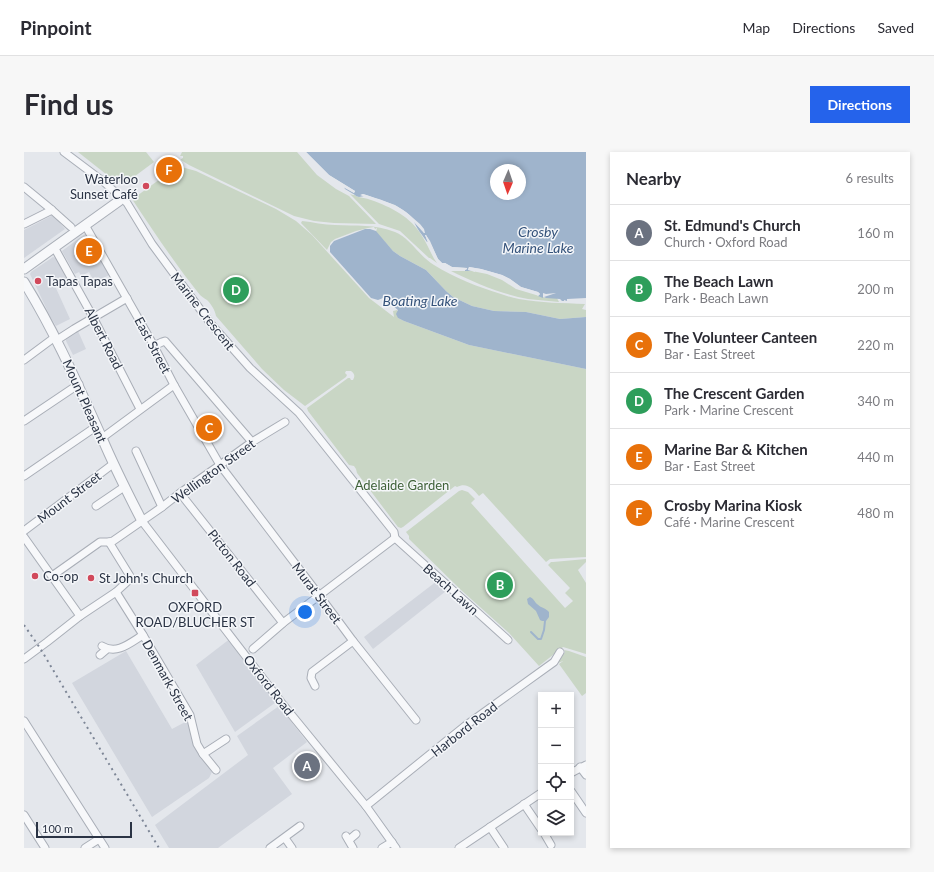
<!DOCTYPE html>
<html lang="en">
<head>
<meta charset="utf-8">
<style>
  :root { --surface:#fff; --page:#f7f7f7; --text:#2b2b33; --muted:#7c7c81; --line:#e1e1e2; --accent:#2563eb }
  body { margin:0; font-family:Lato,sans-serif; background:var(--page); color:var(--text) }
  .controls { position:absolute; right:12px; bottom:12px; display:grid; overflow:hidden; border-radius:0px; box-shadow:0 2px 6px #0003 }
  .controls button { width:36px; height:36px; display:grid; place-items:center; padding:0; border:0; border-bottom:1px solid var(--line); background:var(--surface); color:var(--text); font:20px sans-serif }
  .compass { position:absolute; left:466px; top:12px; width:36px; height:36px; border-radius:50%; background:var(--surface); box-shadow:0 2px 6px #0003; rotate:182deg }
  .scale { position:absolute; left:12px; bottom:10px; width:96px; box-sizing:border-box; padding-left:4px; border:2px solid #2b3445; border-top:0; font-size:11px; line-height:14px; white-space:nowrap; color:#2b3445; -webkit-text-stroke:3px #f4f6f9; paint-order:stroke }
  .you { position:absolute; left:281px; top:460px; width:14px; height:14px; margin:-10px; border:3px solid #fff; border-radius:50%; background:#1a73e8; box-shadow:0 0 0 6px #1a73e833 }
  .badge { display:grid; place-items:center; width:26px; height:26px; border-radius:50%; background:var(--accent); color:#fff; font-size:13px; font-weight:700 }
  .pin { position:absolute; translate:-50% -50%; border:2px solid #fff; box-shadow:0 1px 4px #0006 }
  .list { margin:0; padding:0; list-style:none }
  h2 { display:flex; justify-content:space-between; align-items:center; height:52px; margin:0; padding:0 16px; font-size:17px }
  h2 small { font-size:13px; font-weight:400; color:var(--muted) }
  .list li { display:grid; grid-template-columns:26px 1fr auto; gap:12px; align-items:center; box-sizing:border-box; height:56px; padding:0 16px; border-top:1px solid var(--line) }
  .list b { display:block; font-size:15px; white-space:nowrap }
  .list p { margin:0; font-size:13px; white-space:nowrap; color:var(--muted) }
  .list em { font-size:13px; font-style:normal; color:var(--muted) }
  .icon { flex:none; width:22px; height:22px; fill:none; stroke:currentColor; stroke-width:2; stroke-linecap:round; stroke-linejoin:round }
  .map { position:relative; flex:none; width:562px; height:696px; overflow:hidden; border-radius:0px }
  header { display:flex; align-items:center; gap:24px; box-sizing:border-box; height:56px; padding:0 20px; background:var(--surface); border-bottom:1px solid var(--line) }
  header strong { font-size:19px }
  nav { display:flex; gap:22px; margin-inline-start:auto; font-size:14px }
  .intro { display:flex; align-items:center; justify-content:space-between; box-sizing:border-box; height:96px; padding:0 24px }
  h1 { margin:0; font-size:28px }
  .button { padding:10px 18px; border-radius:0px; background:var(--accent); color:#fff; font-size:14px; font-weight:700 }
  main { display:flex; gap:24px; padding:0 24px }
  aside { flex:1; background:var(--surface); border-radius:0px; box-shadow:0 2px 6px #0003 }
  .map>svg:first-child { display:block }
</style>
</head>
<body>
<header>
<strong>Pinpoint</strong>
<nav><a>Map</a><a>Directions</a><a>Saved</a></nav>
</header>
<div class="intro"><h1>Find us</h1><a class="button">Directions</a></div>
<main>
<div class="map">
<svg width="562" height="696" viewBox="0 0 562 696">
  <rect width="100%" height="100%" fill="#e4e7ec"/>
  <g fill="#d2d6de">
    <polygon points="29,63 41,77 0,106 0,78"/>
    <polygon points="61,82 85,123 71,131 65,120 57,124 55,120 51,122 38,99"/>
    <polygon points="29,105 32,106 43,126 31,134 46,167 32,174 26,164 6,122 7,120"/>
    <polygon points="54,179 62,197 49,203 42,189 42,186"/>
    <polygon points="413,429 422,439 349,497 340,485"/>
    <polygon points="207,486 255,548 211,580 172,513"/>
    <polygon points="102,499 148,577 165,568 168,584 188,620 185,626 128,665 48,531"/>
    <polygon points="255,554 283,590 249,616 268,642 194,696 145,696 131,673 224,603 213,584"/>
  </g>
  <g fill="#c9d6c5">
    <polygon points="54,0 122,0 130,10 103,30 92,30"/>
    <polygon points="158,0 273,0 293,23 312,37 325,44 352,72 310,71 290,69 270,64 165,13 157,8 157,7 159,6 159,4 156,4"/>
    <path d="M154,14L172,19L252,57L272,69L288,83L345,146L370,165L369,159L373,158L374,159V166L380,169L445,193L562,217V405L526,407L522,410L459,341L455,344C449,337 443,330 433,335L431,334L379,375L377,376L374,375L333,321L332,317L330,314L325,313L284,259L283,256L324,226H326L327,228H329C331,224 331,222 327,219H322L321,221L323,223L322,225L281,254L260,238L238,217L192,164C191,158 187,152 183,148C180,146 178,145 176,143C151,112 130,80 108,47V43L110,46Z"/>
    <path d="M326,42L329,43H331L332,44C337,46 342,46 347,48C367,55 387,65 398,84C404,93 407,103 413,111L406,106H405L376,79L355,72Z"/>
    <path d="M278,69C289,70 300,73 311,73C332,74 351,72 371,80C385,85 396,105 410,113C431,126 454,135 477,142C483,144 489,146 495,147C517,151 539,151 561,152L558,157L562,158V165L536,167L502,160L470,159L448,154L429,145L422,139L402,118L376,104L369,99L352,80L353,76L351,77L350,75L344,76L332,79L311,87L307,90L303,98L277,71Z"/>
    <path d="M427,119H448L463,122L478,128L492,137L522,146H533L535,150C525,149 514,148 504,147C477,142 451,131 427,119Z"/>
    <polygon points="438,338 444,340 451,347 447,351 541,456 549,449 541,441 546,436 524,413 527,410 529,410 562,407 562,410 554,418 562,431 562,502 539,495 515,514 485,481 437,438 385,387 385,384 382,380 435,339"/>
    <polygon points="540,498 545,499 562,505 562,541 558,544 535,512 539,509 534,511 541,500"/>
  </g>
  <g fill="#9fb4cc" fill-rule="evenodd">
    <path d="M282,0H562V146L543,147V149L540,148V149H538L536,147L522,146L520,145L532,141L522,142L519,141V146L514,144L516,142L514,140L497,135L486,127L478,123L457,117L445,115L444,118L450,119H441V118L443,117V116L428,115L421,111H418L414,107L402,83H401L404,90H403C399,84 392,76 390,69L400,81C395,74 390,66 383,61C371,51 354,47 339,42L337,43L340,44L335,45L332,44L331,43L321,37L320,35L330,41L331,39L305,23ZM472,18H496V42H472Z"/>
    <polygon points="341,77 346,77 352,79 369,99 376,104 402,118 422,139 429,145 448,154 470,159 502,160 536,167 562,165 562,217 445,193 380,169 374,166 372,162 374,158 359,146 354,148 347,146 306,100 306,94 310,89"/>
    <path d="M506,445C510,447 510,449 513,452C517,456 522,456 525,460V465L522,469H518L516,468L512,459L504,452L503,447Z"/>
  </g>
  <g fill="#e4e7ec">
    <polygon points="280,0 282,0 305,23 331,39 330,41 319,35 304,25 282,3"/>
    <polygon points="339,42 371,53 382,60 396,72 400,77 401,81 400,81 388,68 381,61 370,55 336,43"/>
    <polygon points="401,83 402,83 406,89 414,107 418,111 421,111 428,115 443,116 443,117 441,118 429,117 416,112 411,106 408,96 404,91"/>
    <polygon points="445,115 457,117 478,123 486,127 497,135 514,140 516,142 514,144 513,143 513,141 497,137 478,125 457,119 451,118 451,120 448,119 444,118"/>
  </g>
  <g fill="none" stroke-linecap="round" stroke-linejoin="round">
    <polyline stroke="#9fb4cc" stroke-width="2" points="507,480 514,487 517,487 520,478 521,469"/>
    <defs>
      <g id="minor">
        <polyline points="40,0 80,30 103,51 128,92 187,172 226,216 275,261 370,380 371,386"/>
        <polyline points="0,35 28,58 47,75"/>
        <polyline points="0,72 28,58"/>
        <polyline points="61,73 130,194 150,233 196,313 295,443 329,489 392,568"/>
        <polyline points="30,95 69,165 116,257"/>
        <polyline points="33,188 50,177 103,146"/>
        <polyline points="130,194 138,190 141,189 228,290"/>
        <polyline points="0,208 31,185"/>
        <polyline points="0,269 55,232"/>
        <polyline points="78,286 150,233"/>
        <polyline points="112,299 138,355"/>
        <polyline points="0,324 73,274"/>
        <polyline points="156,341 259,471"/>
        <polyline points="72,354 100,335"/>
        <polyline points="118,369 257,550 342,654 372,696"/>
        <polyline points="0,379 89,312"/>
        <polyline points="0,385 56,464"/>
        <polyline points="371,386 484,488"/>
        <polyline points="28,424 76,390 85,390"/>
        <polyline points="92,440 119,483 166,563 173,592 179,602 192,618"/>
        <path d="M78,494C93,503 106,491 119,483"/>
        <polyline points="229,497 259,471 371,386"/>
        <polyline points="76,503 83,497"/>
        <polyline points="0,507 23,490 56,464 92,440 104,429 106,424 85,390 89,389 138,355 156,341 196,313 228,290 261,270"/>
        <polyline points="291,534 287,526 288,520 329,489"/>
        <polyline points="0,569 81,696"/>
        <polyline points="179,602 202,587"/>
        <polyline points="556,615 562,623"/>
        <polyline points="547,621 562,613"/>
        <polyline points="547,639 562,661"/>
        <polyline points="500,652 517,677"/>
        <polyline points="342,654 441,574 530,510 536,500"/>
        <polyline points="0,663 21,696"/>
        <polyline points="466,675 480,696"/>
        <polyline points="520,681 527,693"/>
        <polyline points="322,684 329,696"/>
        <polyline points="261,686 268,696"/>
        <polyline points="325,688 332,682"/>
        <polyline points="61,696 75,687"/>
        <polyline points="246,696 276,674"/>
        <polyline points="358,696 368,690"/>
        <polyline points="435,696 517,641"/>
      </g>
      <g id="tertiary">
        <polyline points="0,117 95,49 97,45"/>
        <path d="M0,130C31,180 54,233 78,286C90,314 104,342 118,369"/>
      </g>
    </defs>
    <use href="#minor" stroke="#a9aeb7" stroke-width="9"/>
    <use href="#tertiary" stroke="#a9aeb7" stroke-width="11"/>
    <use href="#minor" stroke="#f7f8fa" stroke-width="7"/>
    <use href="#tertiary" stroke="#f7f8fa" stroke-width="9"/>
    <polyline stroke="#7d8696" stroke-width="2" stroke-dasharray="2 4" stroke-linecap="butt" points="0,473 16,496 135,696"/>
  </g>
  <g fill="#d1495b" stroke="#f4f6f9" stroke-width="1.5">
    <circle cx="122" cy="34" r="4"/>
    <circle cx="14" cy="129" r="4"/>
    <circle cx="11" cy="424" r="4"/>
    <circle cx="67" cy="426" r="4"/>
    <rect x="167" y="437" width="8" height="8" rx="2"/>
  </g>
  <g text-anchor="middle" dominant-baseline="central" stroke-width="3" stroke-linejoin="round" paint-order="stroke">
    <g font-size="13" fill="#2b3445" stroke="#f4f6f9" text-anchor="start">
      <text x="114" y="27" text-anchor="end">Waterloo<tspan x="114" dy="15">Sunset Café</tspan></text>
      <text x="22" y="129">Tapas Tapas</text>
      <text x="19" y="424">Co-op</text>
      <text x="75" y="426">St John's Church</text>
      <text x="171" y="455" text-anchor="middle">OXFORD<tspan x="171" dy="15">ROAD/BLUCHER ST</tspan></text>
    </g>
    <g font-size="13" fill="#2b3445" stroke="#f4f6f9">
      <text transform="translate(179 159) rotate(52)">Marine Crescent</text>
      <text transform="translate(80 186) rotate(63)">Albert Road</text>
      <text transform="translate(129 193) rotate(62)">East Street</text>
      <text transform="translate(61 249) rotate(66)">Mount Pleasant</text>
      <text transform="translate(189 319) rotate(-36)">Wellington Street</text>
      <text transform="translate(45 345) rotate(-37)">Mount Street</text>
      <text transform="translate(208 406) rotate(52)">Picton Road</text>
      <text transform="translate(427 437) rotate(42)">Beach Lawn</text>
      <text transform="translate(293 441) rotate(53)">Murat Street</text>
      <text transform="translate(144 528) rotate(61)">Denmark Street</text>
      <text transform="translate(245 533) rotate(52)">Oxford Road</text>
      <text transform="translate(440 577) rotate(-38)">Harbord Road</text>
    </g>
    <g font-size="13" fill="#3f6138" stroke="#f4f6f9">
      <text x="378" y="333">Adelaide Garden</text>
    </g>
    <g font-size="14" font-style="italic" fill="#34527a" stroke="#f4f6f9">
      <text x="514" y="79">Crosby<tspan x="514" dy="16">Marine Lake</tspan></text>
      <text x="396" y="148">Boating Lake</text>
    </g>
  </g>
</svg>
<div class="controls">
<button>+</button>
<button>−</button>
<button><svg class="icon" aria-label="locate" viewBox="0 0 24 24"><circle cx="12" cy="12" r="6"/><path d="M12 2v4M12 18v4M2 12h4M18 12h4"/></svg></button>
<button><svg class="icon" aria-label="layers" viewBox="0 0 24 24"><path d="M12 4l9 5-9 5-9-5zM3 14l9 5 9-5"/></svg></button>
</div>
<svg class="compass" viewBox="-18 -18 36 36"><path d="M0-13l5 13h-10z" fill="#e53935"/><path d="M0 13l5-13h-10z" fill="#7c7c81"/></svg>
<div class="scale">100 m</div>
<div class="you"></div>
<div class="pin badge" style="left:283px;top:614px;background:#6b7280">A</div>
<div class="pin badge" style="left:476px;top:433px;background:#2e9e5b">B</div>
<div class="pin badge" style="left:185px;top:276px;background:#e8710a">C</div>
<div class="pin badge" style="left:212px;top:138px;background:#2e9e5b">D</div>
<div class="pin badge" style="left:65px;top:99px;background:#e8710a">E</div>
<div class="pin badge" style="left:145px;top:18px;background:#e8710a">F</div>
</div>
<aside>
<h2>Nearby<small>6 results</small></h2>
<ul class="list">
<li><span class="badge" style="background:#6b7280">A</span><div><b>St. Edmund's Church</b><p>Church · Oxford Road</p></div><em>160 m</em></li>
<li><span class="badge" style="background:#2e9e5b">B</span><div><b>The Beach Lawn</b><p>Park · Beach Lawn</p></div><em>200 m</em></li>
<li><span class="badge" style="background:#e8710a">C</span><div><b>The Volunteer Canteen</b><p>Bar · East Street</p></div><em>220 m</em></li>
<li><span class="badge" style="background:#2e9e5b">D</span><div><b>The Crescent Garden</b><p>Park · Marine Crescent</p></div><em>340 m</em></li>
<li><span class="badge" style="background:#e8710a">E</span><div><b>Marine Bar &amp; Kitchen</b><p>Bar · East Street</p></div><em>440 m</em></li>
<li><span class="badge" style="background:#e8710a">F</span><div><b>Crosby Marina Kiosk</b><p>Café · Marine Crescent</p></div><em>480 m</em></li>
</ul>
</aside>
</main>
</body>
</html>
